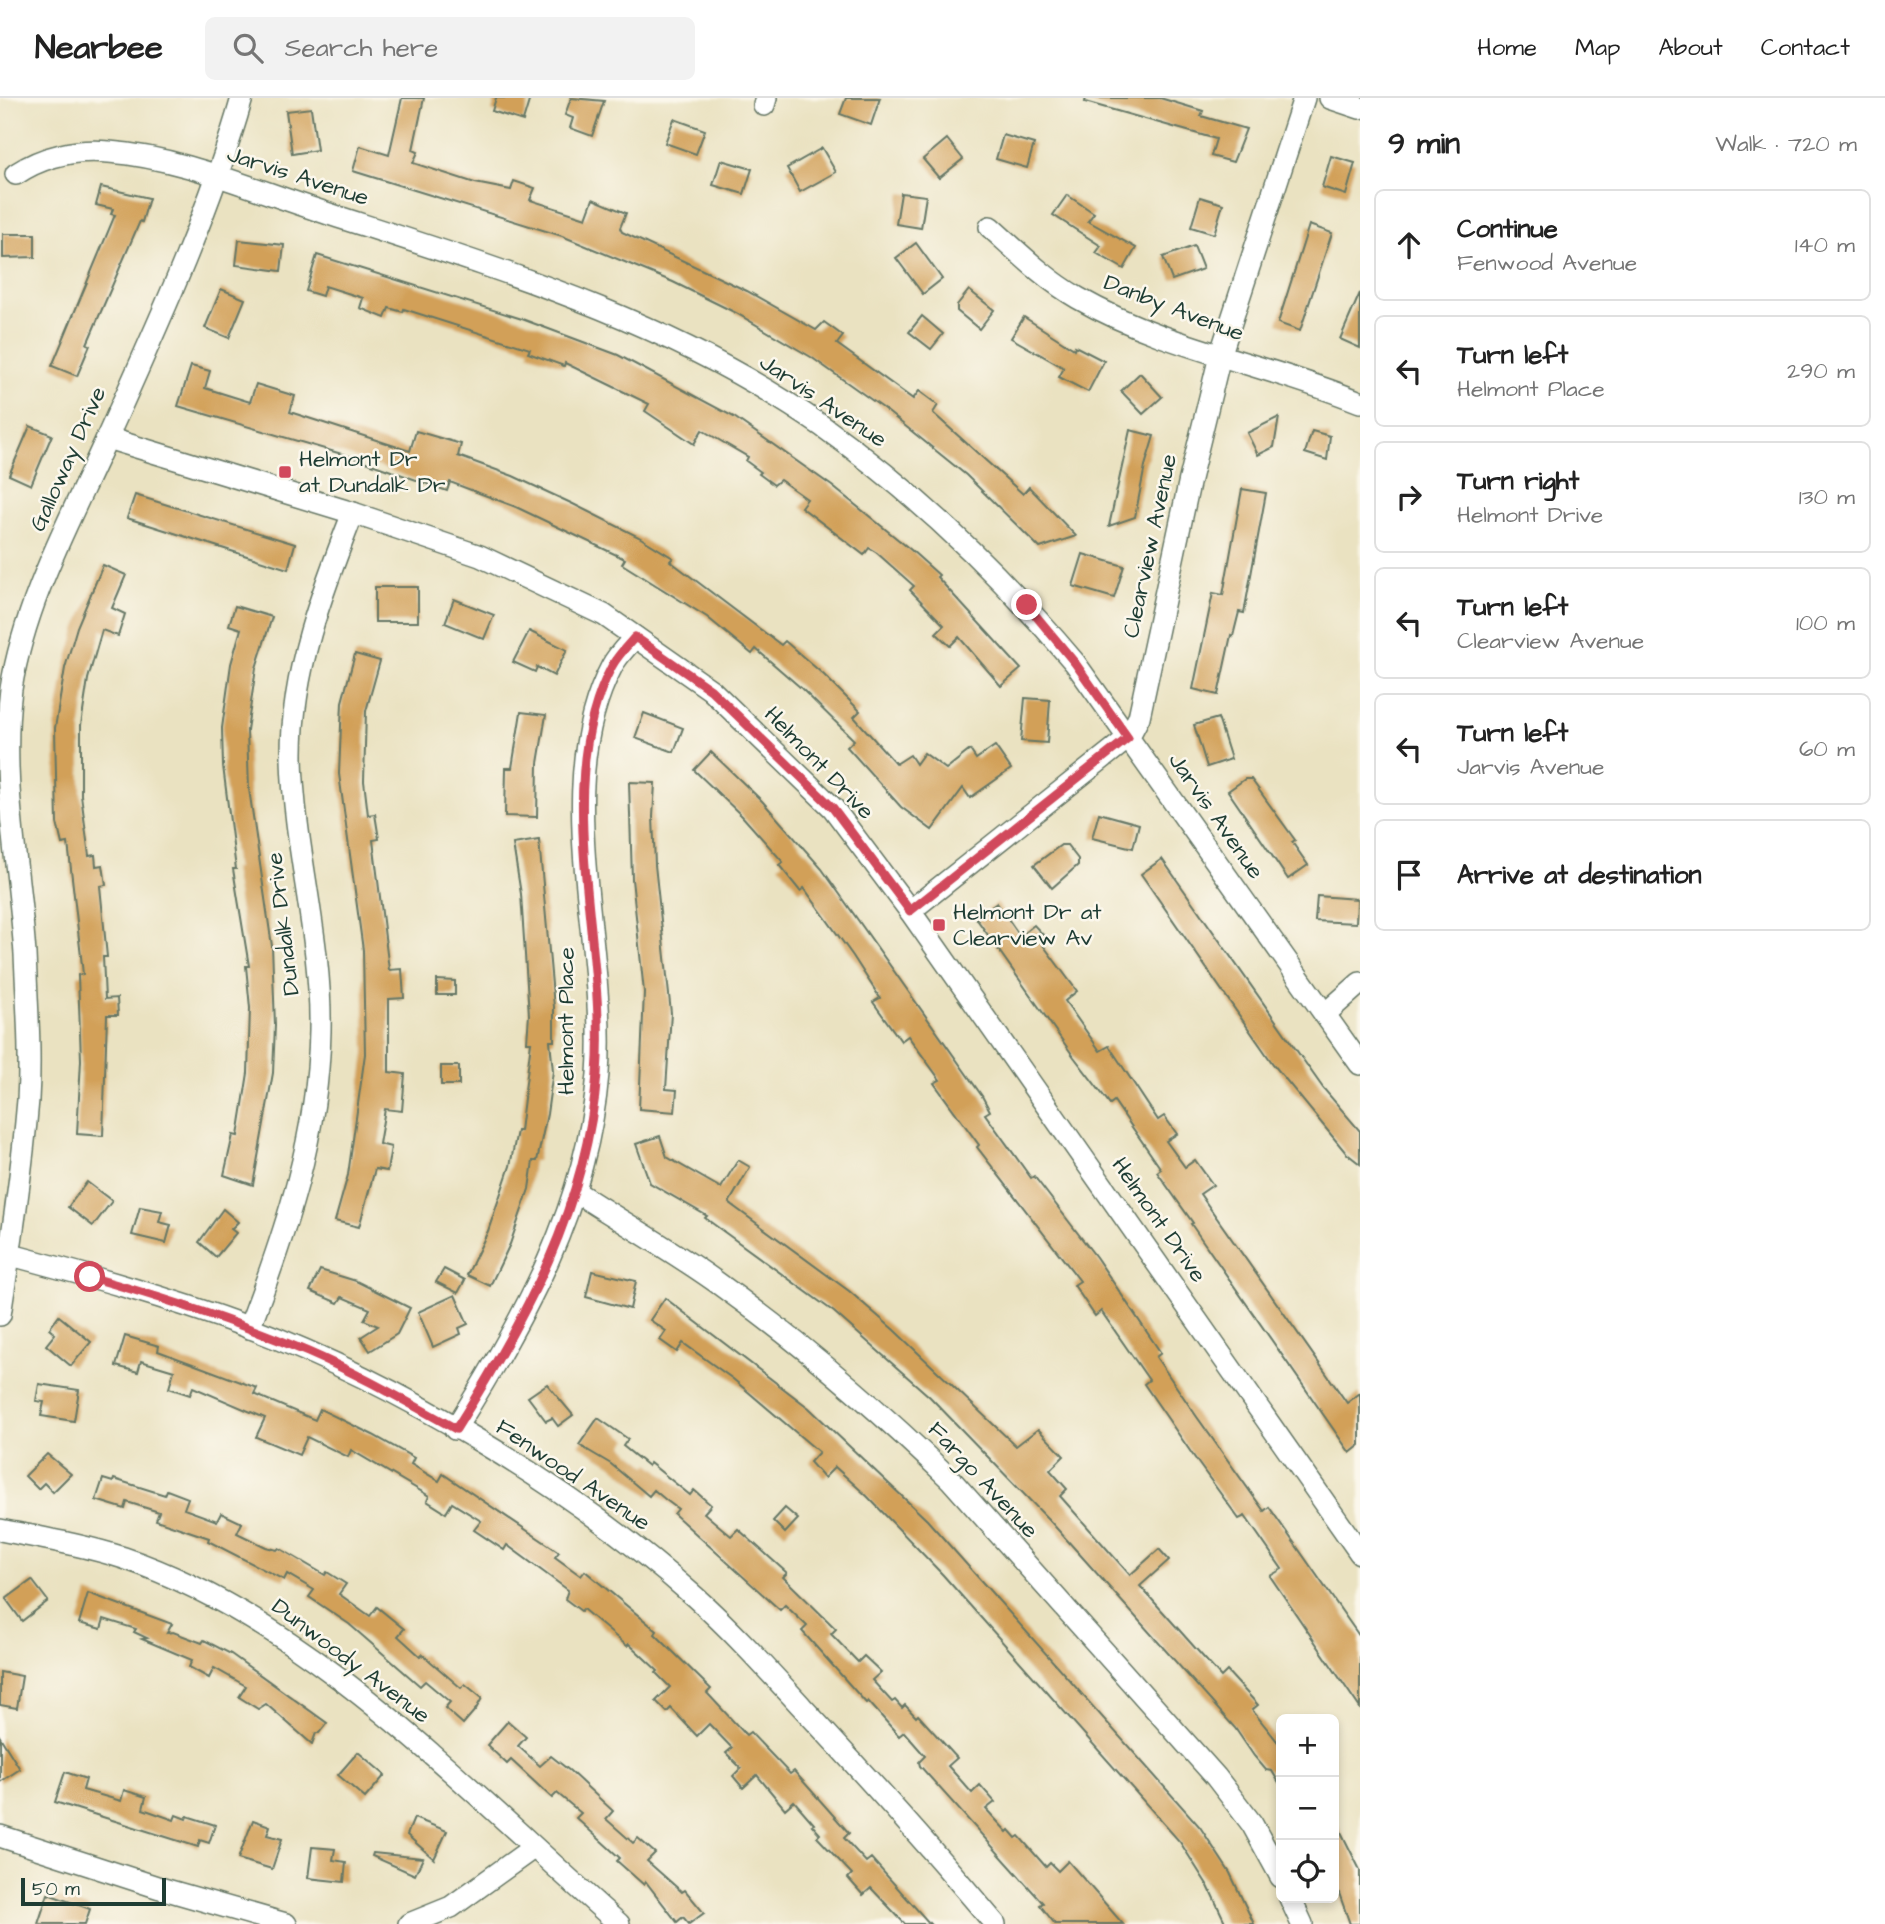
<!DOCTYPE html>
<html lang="en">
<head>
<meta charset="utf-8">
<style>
  :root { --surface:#fff; --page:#f2f2f2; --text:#222; --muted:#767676; --line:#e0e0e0 }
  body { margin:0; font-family:"Architects Daughter",sans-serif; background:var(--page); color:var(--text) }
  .controls { position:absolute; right:21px; bottom:21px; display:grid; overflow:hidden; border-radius:10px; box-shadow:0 4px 10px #0003 }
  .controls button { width:63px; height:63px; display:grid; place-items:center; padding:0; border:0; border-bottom:2px solid var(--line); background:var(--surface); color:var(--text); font:35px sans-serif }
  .scale { position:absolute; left:21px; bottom:18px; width:145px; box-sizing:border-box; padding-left:7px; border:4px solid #1f3d34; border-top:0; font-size:19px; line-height:24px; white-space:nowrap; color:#1f3d34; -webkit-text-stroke:5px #fbf7ec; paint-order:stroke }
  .stop { position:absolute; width:21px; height:21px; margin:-16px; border:5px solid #d1495b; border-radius:50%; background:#fff }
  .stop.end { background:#d1495b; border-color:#fff; box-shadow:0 2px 7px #0008 }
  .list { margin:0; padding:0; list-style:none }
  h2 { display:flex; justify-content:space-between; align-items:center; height:91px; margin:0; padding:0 28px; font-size:30px }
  h2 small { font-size:23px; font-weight:400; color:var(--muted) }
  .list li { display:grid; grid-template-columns:46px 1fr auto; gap:21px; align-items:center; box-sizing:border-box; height:112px; margin:0 14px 14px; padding:0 14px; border:2px solid var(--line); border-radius:10px }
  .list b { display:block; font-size:26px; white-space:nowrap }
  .list p { margin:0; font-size:23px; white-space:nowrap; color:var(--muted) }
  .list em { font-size:23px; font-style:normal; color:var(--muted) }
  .icon { flex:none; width:38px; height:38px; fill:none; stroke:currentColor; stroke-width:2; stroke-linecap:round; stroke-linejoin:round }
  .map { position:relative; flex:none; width:1360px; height:1826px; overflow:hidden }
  header { display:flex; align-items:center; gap:42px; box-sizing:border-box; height:98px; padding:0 35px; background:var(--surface); border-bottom:2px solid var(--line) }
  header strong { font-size:33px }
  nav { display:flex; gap:38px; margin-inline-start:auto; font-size:24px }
  .search { width:490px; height:63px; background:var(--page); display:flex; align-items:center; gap:18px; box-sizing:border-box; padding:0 24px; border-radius:10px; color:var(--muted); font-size:26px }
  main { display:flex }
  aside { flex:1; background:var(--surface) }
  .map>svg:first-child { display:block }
</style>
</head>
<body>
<header>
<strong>Nearbee</strong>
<div class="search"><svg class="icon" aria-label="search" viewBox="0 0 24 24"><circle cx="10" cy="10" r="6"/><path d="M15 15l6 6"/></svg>Search here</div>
<nav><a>Home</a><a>Map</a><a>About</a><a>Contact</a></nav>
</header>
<main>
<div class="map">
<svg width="1360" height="1826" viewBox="0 0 1360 1826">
  <rect width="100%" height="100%" fill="#fbf7ec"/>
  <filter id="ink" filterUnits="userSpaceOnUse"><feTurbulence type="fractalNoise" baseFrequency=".0143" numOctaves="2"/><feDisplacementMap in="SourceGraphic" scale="14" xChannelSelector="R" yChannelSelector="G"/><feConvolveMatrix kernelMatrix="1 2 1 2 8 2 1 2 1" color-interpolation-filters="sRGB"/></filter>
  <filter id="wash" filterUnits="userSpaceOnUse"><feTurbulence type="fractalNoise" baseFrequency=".00686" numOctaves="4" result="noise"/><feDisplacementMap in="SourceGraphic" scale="28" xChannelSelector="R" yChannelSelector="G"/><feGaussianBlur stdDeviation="1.57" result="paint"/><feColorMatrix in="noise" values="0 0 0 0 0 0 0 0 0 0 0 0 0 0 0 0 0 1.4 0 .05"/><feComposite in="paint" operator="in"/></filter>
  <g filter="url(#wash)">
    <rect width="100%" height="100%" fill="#eae2c1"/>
    <g id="blocks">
      <g fill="#d2a059">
        <polygon points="402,0 424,0 413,52 418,54 413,65 475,85 511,92 514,83 535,90 530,102 586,120 593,101 626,115 620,130 622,134 747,193 816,232 824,224 843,238 837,246 913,301 919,293 938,307 933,315 1023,396 1029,389 1076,438 1040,450 966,377 883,310 811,259 736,215 673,184 562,138 353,73 360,48 389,57"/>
        <polygon points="496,0 530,0 523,23 492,13"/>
        <polygon points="571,0 604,3 592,38 570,30 573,20 565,17"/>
        <polygon points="846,0 880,0 871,27 840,16"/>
        <polygon points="1086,0 1160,0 1203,13 1201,18 1246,31 1233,64 1211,58 1216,41 1085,4"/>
        <polygon points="311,10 317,52 292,56 286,13"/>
        <polygon points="674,21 705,32 696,56 665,45"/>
        <polygon points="1003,37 1034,46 1027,70 996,61"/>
        <polygon points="947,41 963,61 939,80 923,61"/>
        <polygon points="822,50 836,74 800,94 787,70"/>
        <polygon points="1331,58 1355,65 1346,97 1322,89"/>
        <polygon points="721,62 752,71 744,96 713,87"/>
        <polygon points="101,89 149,100 142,124 140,123 87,246 90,247 77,278 52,268 115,117 111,116 113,111 96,107"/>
        <polygon points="901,95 926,98 921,130 896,126"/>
        <polygon points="1067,97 1094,115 1088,123 1136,150 1124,171 1096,155 1101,148 1053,117"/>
        <polygon points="1200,99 1223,106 1214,136 1191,129"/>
        <polygon points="1309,127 1332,135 1300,233 1278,225"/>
        <polygon points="3,136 35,136 35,159 3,160"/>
        <polygon points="239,142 284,147 281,173 236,167"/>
        <polygon points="916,145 942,181 923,196 896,160"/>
        <polygon points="1194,148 1203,171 1172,182 1163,159"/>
        <polygon points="317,157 522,221 618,257 734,319 832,388 911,452 939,477 937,479 1021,571 1001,588 959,539 950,548 936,535 944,527 910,492 914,488 877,455 869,450 864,457 801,409 807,401 780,382 774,387 759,376 761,374 746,363 748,359 702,332 694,346 645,313 649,306 565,265 564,268 528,255 530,251 404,211 403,214 389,210 385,220 360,210 363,200 325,188 322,198 306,193"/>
        <polygon points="221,191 245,201 229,240 205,230"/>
        <polygon points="969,192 994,212 979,231 957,213 957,207"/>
        <polygon points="1360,195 1360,250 1340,241"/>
        <polygon points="922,218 943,236 931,251 909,234"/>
        <polygon points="1024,219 1074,251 1075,248 1104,263 1088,294 1059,279 1064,270 1011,240"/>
        <polygon points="191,268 210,273 205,290 250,304 256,286 295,298 290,314 410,353 416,333 461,346 458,358 513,378 573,406 639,439 673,460 670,463 781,547 785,543 824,577 860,613 854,619 896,666 910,657 916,666 924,655 946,671 970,652 976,661 995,648 1011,671 970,700 963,690 932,732 901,709 847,649 854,642 801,590 756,551 752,556 707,519 622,466 625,461 516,409 450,384 447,393 352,359 178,308"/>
        <polygon points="1140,275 1162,299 1143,316 1121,293"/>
        <polygon points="1279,319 1274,349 1258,357 1247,335"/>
        <polygon points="30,328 52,337 31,387 9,377"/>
        <polygon points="1130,332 1154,338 1145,368 1135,419 1109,428"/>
        <polygon points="1312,333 1330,338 1327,362 1305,355"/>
        <polygon points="1242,391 1266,395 1244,515 1239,514 1233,538 1231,537 1218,597 1193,591 1213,495 1223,497"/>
        <polygon points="135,397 295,446 288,471 127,420"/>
        <polygon points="1083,456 1124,468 1114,500 1073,488"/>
        <polygon points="103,467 126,477 112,510 125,516 118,538 102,532 88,581 81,627 81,697 89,758 95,757 96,768 103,767 106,787 100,788 107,859 103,859 105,901 117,900 118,917 107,917 103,1038 77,1036 81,962 78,877 83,876 68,745 62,746 57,725 55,630 65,570 77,529"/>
        <rect x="375" y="489" width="43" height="35"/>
        <polygon points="454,501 494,517 484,541 445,525"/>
        <polygon points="235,508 272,519 256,570 247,632 249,691 272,848 275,927 273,975 253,1087 224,1077 233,1037 238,1038 248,975 250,910 246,868 249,868 233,771 236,771 223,668 222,630 231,566 241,531 229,527"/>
        <polygon points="529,533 567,552 554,578 537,569 535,574 513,564"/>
        <polygon points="355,556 380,563 366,613 364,683 368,717 375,716 379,741 373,742 389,872 402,871 404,900 389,901 389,974 405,976 402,1013 385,1011 379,1046 391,1049 387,1073 375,1071 359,1129 335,1123 348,1077 365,956 363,852 339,676 342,604"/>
        <polygon points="1025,600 1050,602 1047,645 1021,643"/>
        <polygon points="521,614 546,617 538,665 537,719 505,718 506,670 512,670"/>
        <polygon points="644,615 683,630 674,654 635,640"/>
        <polygon points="1218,620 1231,661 1207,669 1194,627"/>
        <polygon points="711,654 762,703 822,771 982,998 990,1013 985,1016 1031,1080 1034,1078 1096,1159 1161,1255 1156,1259 1197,1319 1264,1413 1269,1409 1360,1539 1360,1610 1270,1478 1282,1471 1245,1418 1239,1421 1199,1366 1144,1286 1149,1282 1101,1213 1095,1218 1074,1187 1080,1183 977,1049 979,1047 934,985 940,982 908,938 901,943 873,904 880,900 853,858 804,790 800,793 779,767 783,764 742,718 694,672"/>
        <polygon points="1245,681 1251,681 1295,742 1292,744 1308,767 1288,781 1228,693"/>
        <polygon points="629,684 655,685 653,719 655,767 671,915 666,991 677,992 675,1014 639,1011 644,894 632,781"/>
        <polygon points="1099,715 1139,726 1133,750 1092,740"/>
        <polygon points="539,742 554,909 554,943 550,943 553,973 547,1016 537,1063 533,1063 529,1091 510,1146 490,1188 467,1177 488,1133 510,1068 517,1033 520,1033 531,944 527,944 529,917 521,796 513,746"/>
        <polygon points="1061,747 1067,747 1078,761 1078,767 1052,790 1034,767"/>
        <polygon points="1162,761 1323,990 1360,1033 1360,1066 1346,1055 1273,966 1141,776"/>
        <polygon points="1317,798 1357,801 1356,825 1315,823"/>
        <polygon points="997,805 1020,838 1034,827 1045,839 1040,843 1077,893 1065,903 1100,953 1109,948 1158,1022 1164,1018 1177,1036 1166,1043 1185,1069 1195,1062 1213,1087 1200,1096 1347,1305 1360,1295 1360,1347 1350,1355 1191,1126 1193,1125 1157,1074 1161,1071 1114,1003 1110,1006 1074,959 976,820"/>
        <polygon points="437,882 455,883 455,897 437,897"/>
        <rect x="441" y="968" width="18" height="19"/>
        <polygon points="660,1038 667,1059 721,1090 738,1062 750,1069 729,1105 849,1193 894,1232 1016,1348 1038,1331 1064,1358 1050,1372 1067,1391 1060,1398 1130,1477 1159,1451 1169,1462 1140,1488 1221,1579 1227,1573 1258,1607 1252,1612 1281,1648 1281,1688 1272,1673 1266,1672 1254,1658 1235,1630 1050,1423 930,1299 834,1214 705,1120 707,1118 650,1085 636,1046"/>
        <polygon points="87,1084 112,1103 93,1128 68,1109"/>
        <polygon points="140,1109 162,1113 159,1124 171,1127 166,1145 132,1137"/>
        <polygon points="223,1111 238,1124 231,1131 236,1135 216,1159 199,1144"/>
        <polygon points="444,1171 465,1182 458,1195 436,1184"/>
        <polygon points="320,1172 356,1183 410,1210 397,1236 370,1253 361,1239 378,1228 364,1222 370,1211 342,1199 338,1205 310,1193"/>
        <polygon points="592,1173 636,1183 630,1211 586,1199"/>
        <polygon points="455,1197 468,1226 459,1230 461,1236 433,1249 418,1214"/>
        <polygon points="665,1200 809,1310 927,1422 1200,1729 1230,1775 1254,1826 1226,1826 1208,1788 1180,1744 943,1477 867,1398 835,1369 824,1380 810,1364 819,1354 733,1281 683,1245 677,1254 660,1242 666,1233 650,1222"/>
        <polygon points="59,1218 91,1244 71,1268 46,1247 55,1236 49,1231"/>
        <polygon points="125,1238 159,1248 158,1253 257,1290 254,1296 315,1322 320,1311 373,1337 414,1360 411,1366 439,1383 443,1376 559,1454 555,1459 581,1478 585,1473 657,1533 655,1536 711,1591 707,1595 746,1637 750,1634 790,1676 794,1673 849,1735 844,1740 866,1764 871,1760 930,1826 905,1826 871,1790 863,1797 848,1780 852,1776 817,1739 820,1736 812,1727 814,1726 794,1703 785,1711 757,1677 743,1690 733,1678 741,1670 726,1655 732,1650 709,1626 697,1638 671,1610 667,1614 656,1603 670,1589 656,1575 658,1573 629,1546 627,1548 583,1511 581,1513 565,1501 568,1492 507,1447 504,1452 474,1432 481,1423 452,1405 446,1415 427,1403 429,1398 351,1352 348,1359 307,1339 299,1357 256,1339 265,1320 193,1289 190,1297 169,1290 174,1273 141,1263 138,1274 116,1268"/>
        <polygon points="39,1286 79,1292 74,1323 41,1318 44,1304 36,1303"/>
        <polygon points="547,1286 573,1317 558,1328 552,1320 546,1323 528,1299"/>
        <polygon points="598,1320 628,1341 623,1348 648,1368 650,1365 690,1397 694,1392 711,1407 704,1415 731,1438 738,1431 787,1475 783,1479 836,1531 831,1536 858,1564 864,1558 881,1574 872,1582 892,1604 895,1602 902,1610 905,1607 916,1619 918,1617 957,1660 948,1668 972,1695 980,1687 995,1704 986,1711 1007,1734 1009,1732 1016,1740 1019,1738 1046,1769 1050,1765 1058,1773 1068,1763 1123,1826 1055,1826 1040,1807 1043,1805 920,1668 919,1664 925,1658 904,1634 899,1638 868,1603 866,1605 802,1533 807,1528 785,1507 780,1512 674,1416 678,1411 666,1402 654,1392 649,1398 611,1366 579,1347"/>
        <polygon points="47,1356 71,1376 53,1394 44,1385 38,1391 25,1378"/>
        <polygon points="103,1381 113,1384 114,1381 165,1397 167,1392 188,1400 184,1411 217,1423 221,1415 242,1425 237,1435 266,1449 277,1452 279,1450 325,1477 327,1474 346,1486 339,1496 370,1518 377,1509 404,1531 398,1538 420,1558 422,1556 461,1590 465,1586 482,1600 476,1611 463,1626 445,1610 450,1604 425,1583 420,1588 349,1526 309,1499 314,1492 287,1476 284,1482 208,1443 209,1440 156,1422 159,1414 127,1404 125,1411 96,1402"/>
        <polygon points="785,1410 798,1421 785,1435 773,1423"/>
        <polygon points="32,1482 48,1503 22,1523 6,1501"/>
        <polygon points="88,1495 172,1526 167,1535 173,1534 202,1545 204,1542 231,1556 327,1625 319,1635 316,1635 312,1646 266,1606 258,1611 239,1599 246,1588 214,1570 209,1580 189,1569 192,1562 142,1541 147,1540 134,1534 136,1531 104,1521 101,1531 79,1525"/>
        <polygon points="0,1574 22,1578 17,1610 0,1607"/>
        <polygon points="508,1623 526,1639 518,1648 540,1668 551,1658 570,1673 613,1713 606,1721 633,1745 638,1740 655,1755 647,1763 682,1794 685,1792 704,1815 689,1826 683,1819 677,1824 646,1784 644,1787 617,1763 620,1760 576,1720 581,1715 557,1695 552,1700 511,1662 507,1666 487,1647"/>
        <polygon points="0,1639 20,1671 0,1684"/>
        <polygon points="358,1654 385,1677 365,1700 338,1677"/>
        <polygon points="65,1674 86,1681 83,1692 121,1703 124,1692 146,1699 143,1711 174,1722 176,1717 186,1721 187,1718 215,1727 209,1745 200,1742 198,1749 55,1704"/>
        <polygon points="414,1720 447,1733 434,1761 407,1737"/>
        <polygon points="1334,1720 1360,1772 1360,1826 1350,1826 1334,1781"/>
        <polygon points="253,1722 270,1728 267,1737 282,1741 272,1771 238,1761"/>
        <polygon points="312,1749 335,1751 333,1762 346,1764 344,1784 308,1780"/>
        <polygon points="373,1755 423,1760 415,1777 372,1758"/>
        <polygon points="48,1796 90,1811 85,1826 38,1826"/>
      </g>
    </g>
  </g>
  <g filter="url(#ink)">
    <use href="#blocks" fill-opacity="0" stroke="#667765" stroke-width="2"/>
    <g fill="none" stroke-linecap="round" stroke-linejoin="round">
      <defs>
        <g id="minor">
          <polyline points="1330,0 1360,10"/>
          <polyline points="764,7 766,0"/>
          <path d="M16,76C43,58 76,51 109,54C180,59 252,91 320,113C495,170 669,221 822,328C916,395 1001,477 1075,565L1360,966"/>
          <path d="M990,129C1018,154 1045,181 1078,200C1165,250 1267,266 1360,304"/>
          <polyline points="107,340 353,415 480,458 604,517 711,592 833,710 910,813 1360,1455"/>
          <polyline points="910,813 1128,640 1139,619 1190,381 1220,258 1304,0"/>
          <polyline points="1325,916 1360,885"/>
          <path d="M576,1094C622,1124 670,1151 715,1183C799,1243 877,1310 951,1382L1216,1679L1252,1726L1281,1779"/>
          <path d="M0,1154C83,1176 167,1199 248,1229C399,1286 574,1391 695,1499C733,1533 768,1572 802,1609C868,1680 933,1752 995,1826"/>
          <path d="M0,1217C11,1146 22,1074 28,1002C31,954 27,905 25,856C19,768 0,680 11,591C25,503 70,422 106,342C155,233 210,114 242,0"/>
          <path d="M249,1230C286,1133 318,1038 320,933C322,841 294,752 292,660C291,574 322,494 353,415"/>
          <path d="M455,1331C524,1221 587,1109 598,976C608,848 549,686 612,568C617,558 627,548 635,539"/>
          <path d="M0,1432C41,1440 84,1447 124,1460C315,1525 470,1695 619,1826"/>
          <polyline points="0,1738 160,1790 286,1826"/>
          <polyline points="1290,1800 1302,1826"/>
          <polyline points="409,1826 451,1809 533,1750"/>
        </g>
      </defs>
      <use href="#minor" stroke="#667765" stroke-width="24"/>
      <use href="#minor" stroke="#fff" stroke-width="21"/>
    </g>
  </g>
  <g fill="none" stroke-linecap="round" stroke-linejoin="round" filter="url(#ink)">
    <path stroke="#d1495b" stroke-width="9" d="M90,1179C164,1200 238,1224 308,1254C359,1276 407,1304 456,1331C525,1221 587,1109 597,976C608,847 549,686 612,568C617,558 627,548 635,539L711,592L833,710L910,813L1128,640L1075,565L1027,507"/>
  </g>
  <g fill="#d1495b" stroke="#fbf7ec" stroke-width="2.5">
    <rect x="278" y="367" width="14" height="14" rx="3.5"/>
    <rect x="932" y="820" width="14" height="14" rx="3.5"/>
  </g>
  <g text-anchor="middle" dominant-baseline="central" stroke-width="5" stroke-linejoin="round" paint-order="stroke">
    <g font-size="23" fill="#1f3d34" stroke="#fbf7ec">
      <text transform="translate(298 78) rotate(18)">Jarvis Avenue</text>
      <text transform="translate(1174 210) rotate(21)">Danby Avenue</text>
      <text transform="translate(823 303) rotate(34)">Jarvis Avenue</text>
      <text transform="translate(68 361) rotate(-66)">Galloway Drive</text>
      <text transform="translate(1150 448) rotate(-78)">Clearview Avenue</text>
      <text transform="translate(819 665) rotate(46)">Helmont Drive</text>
      <text transform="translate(1216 718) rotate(55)">Jarvis Avenue</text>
      <text transform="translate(283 826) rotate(-97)">Dundalk Drive</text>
      <text transform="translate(566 923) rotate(-90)">Helmont Place</text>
      <text transform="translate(1159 1122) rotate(55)">Helmont Drive</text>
      <text transform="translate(573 1377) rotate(34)">Fenwood Avenue</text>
      <text transform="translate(983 1382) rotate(47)">Fargo Avenue</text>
      <text transform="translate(351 1563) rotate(37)">Dunwoody Avenue</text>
    </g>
    <g font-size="23" fill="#1f3d34" stroke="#fbf7ec" text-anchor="start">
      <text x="299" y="361">Helmont Dr<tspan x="299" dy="26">at Dundalk Dr</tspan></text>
      <text x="953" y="814">Helmont Dr at<tspan x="953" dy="26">Clearview Av</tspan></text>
    </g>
  </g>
</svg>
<div class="controls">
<button>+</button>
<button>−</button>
<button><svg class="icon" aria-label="locate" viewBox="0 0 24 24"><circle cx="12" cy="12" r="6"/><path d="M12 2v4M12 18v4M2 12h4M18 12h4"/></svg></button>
</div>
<div class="scale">50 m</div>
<div class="stop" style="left:90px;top:1179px"></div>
<div class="stop end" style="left:1027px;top:507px"></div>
</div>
<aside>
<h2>9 min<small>Walk · 720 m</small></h2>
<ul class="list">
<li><svg class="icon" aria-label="ahead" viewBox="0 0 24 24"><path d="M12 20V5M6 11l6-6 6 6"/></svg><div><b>Continue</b><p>Fenwood Avenue</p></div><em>140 m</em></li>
<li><svg class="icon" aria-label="left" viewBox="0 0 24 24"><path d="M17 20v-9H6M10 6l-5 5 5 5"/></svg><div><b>Turn left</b><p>Helmont Place</p></div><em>290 m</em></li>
<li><svg class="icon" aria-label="right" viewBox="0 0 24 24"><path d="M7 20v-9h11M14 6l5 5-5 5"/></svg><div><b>Turn right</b><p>Helmont Drive</p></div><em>130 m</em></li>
<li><svg class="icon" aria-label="left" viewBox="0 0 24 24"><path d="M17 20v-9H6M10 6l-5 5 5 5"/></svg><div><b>Turn left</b><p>Clearview Avenue</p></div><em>100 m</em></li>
<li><svg class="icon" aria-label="left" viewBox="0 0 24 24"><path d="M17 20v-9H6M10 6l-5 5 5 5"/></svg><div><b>Turn left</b><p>Jarvis Avenue</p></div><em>60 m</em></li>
<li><svg class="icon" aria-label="arrive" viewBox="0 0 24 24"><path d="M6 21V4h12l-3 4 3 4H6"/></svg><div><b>Arrive at destination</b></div></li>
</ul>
</aside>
</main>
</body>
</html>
